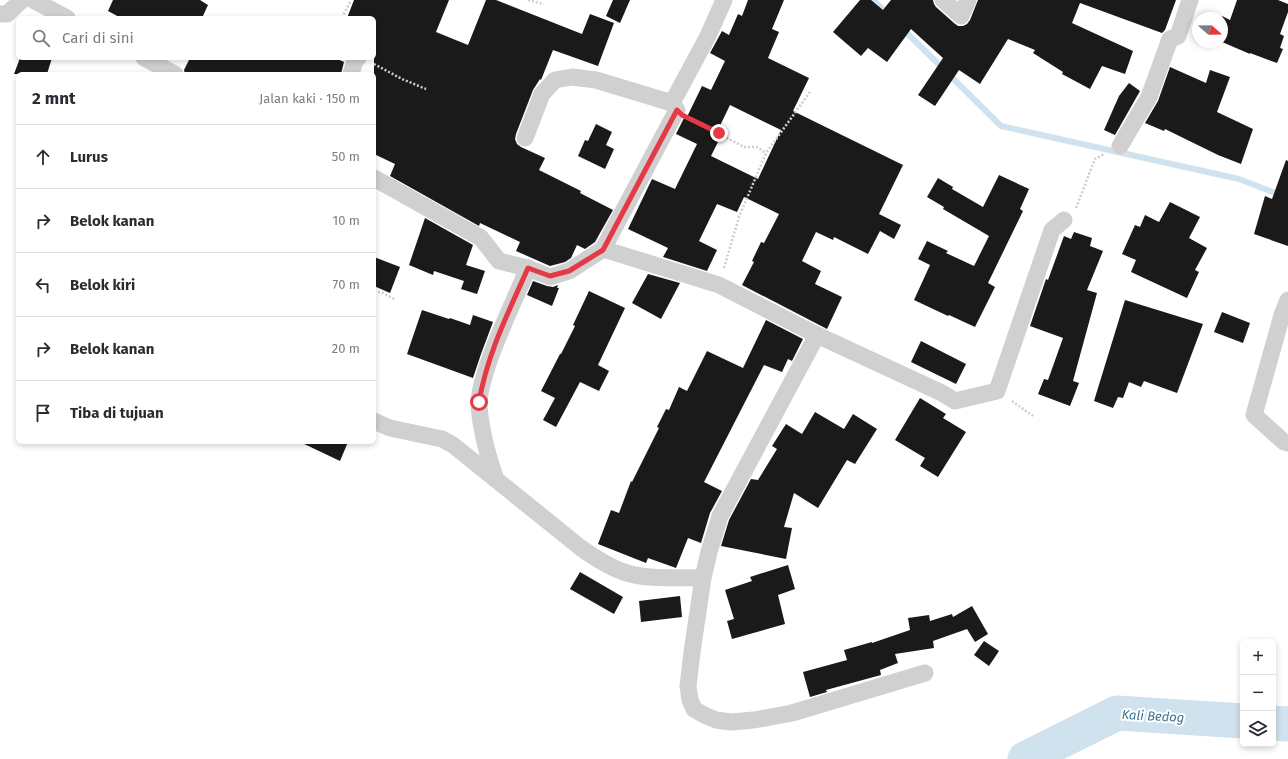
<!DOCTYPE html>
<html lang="id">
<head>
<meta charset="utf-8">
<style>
  :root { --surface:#fff; --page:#f2f2f3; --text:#2b2b33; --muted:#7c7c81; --line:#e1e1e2 }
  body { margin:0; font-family:"Fira Sans",sans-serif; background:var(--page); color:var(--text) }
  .controls { position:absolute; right:12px; bottom:12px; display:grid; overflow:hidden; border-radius:6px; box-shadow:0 2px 6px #0003 }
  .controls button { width:36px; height:36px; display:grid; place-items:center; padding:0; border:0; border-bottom:1px solid var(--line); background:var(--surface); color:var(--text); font:20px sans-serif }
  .compass { position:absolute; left:1192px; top:12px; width:36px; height:36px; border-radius:50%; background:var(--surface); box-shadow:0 2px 6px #0003; rotate:110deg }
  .stop { position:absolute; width:12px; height:12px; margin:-9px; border:3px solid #e63946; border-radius:50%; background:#fff }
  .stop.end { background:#e63946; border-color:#fff; box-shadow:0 1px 4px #0008 }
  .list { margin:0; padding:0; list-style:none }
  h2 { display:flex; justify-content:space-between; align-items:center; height:52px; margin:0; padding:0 16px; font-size:17px }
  h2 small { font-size:13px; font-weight:400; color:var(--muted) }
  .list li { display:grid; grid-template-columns:26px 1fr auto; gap:12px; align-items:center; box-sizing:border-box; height:64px; padding:0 16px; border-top:1px solid var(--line) }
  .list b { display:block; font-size:15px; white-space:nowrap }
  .list em { font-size:13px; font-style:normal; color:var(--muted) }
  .icon { flex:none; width:22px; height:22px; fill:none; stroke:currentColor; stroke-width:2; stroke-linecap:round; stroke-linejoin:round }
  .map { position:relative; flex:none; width:1288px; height:759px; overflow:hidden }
  .search { position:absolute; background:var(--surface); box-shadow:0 2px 6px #0003; left:16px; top:16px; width:360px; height:44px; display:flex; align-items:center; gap:10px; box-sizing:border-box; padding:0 14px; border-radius:6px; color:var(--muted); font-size:15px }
  .panel { position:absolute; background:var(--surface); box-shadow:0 2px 6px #0003; left:16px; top:72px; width:360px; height:372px; border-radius:6px }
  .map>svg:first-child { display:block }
</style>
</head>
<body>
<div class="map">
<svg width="1288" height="759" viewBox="0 0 1288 759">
  <rect width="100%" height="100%" fill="#fff"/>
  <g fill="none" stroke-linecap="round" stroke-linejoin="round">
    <g stroke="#cfe2ee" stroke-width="6">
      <polyline points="873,0 888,14"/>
      <polyline points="903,29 1001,126 1239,179 1288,198"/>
    </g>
    <g stroke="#cfe2ee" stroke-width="35">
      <polyline points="1273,723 1288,724"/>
      <polyline points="1025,759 1117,713 1243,721"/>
    </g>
  </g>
  <g fill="#1a1a1a" fill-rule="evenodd">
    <polygon points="113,0 200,0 208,5 202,18 121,18 108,11"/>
    <polygon points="354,0 449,0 436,32 468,45 486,0 496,0 582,34 590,14 614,23 598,66 553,50 541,80 540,79 533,90 516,134 515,139 517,144 521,147 545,158 539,170 581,191 580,193 613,210 595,242 585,249 577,245 571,258 565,262 550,266 516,251 520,242 480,223 479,226 390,176 395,164 374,154 374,18 347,18"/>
    <polygon points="613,0 630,0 620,23 606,16"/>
    <path d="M748,0H784L772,29L779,32L768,58L809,78L793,111L903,165L879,214L901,225L894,239L880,231L868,254L834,237L833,240L816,232L802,261L821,271L815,284L842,297L827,329L742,285L754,262L752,261L761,242L764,243L779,214L744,197L737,212L717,204L699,241L717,250L707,271L663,257L668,248L628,229L652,179L675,189L697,144L676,134L684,118L686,119L702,86L711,90L725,61L710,53L722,31L729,35L738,14L742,16ZM730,105L781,130L758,179L711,156L721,136L716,134Z"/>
    <polygon points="860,0 871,0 883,10 891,0 933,0 934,4 936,7 954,23 958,26 963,26 967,24 970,20 978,0 1176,0 1165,30 1162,33 1080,3 1072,23 1133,51 1125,74 1102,66 1090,89 1062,74 1063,72 1033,53 1035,50 1008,39 980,84 959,70 935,106 918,95 943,58 911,29 887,62 868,48 861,56 833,32"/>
    <polygon points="1237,0 1278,0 1288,4 1288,12 1280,34 1284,36 1280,48 1283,49 1277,63 1250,53 1250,54 1222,42 1222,16 1230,20"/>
    <polygon points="20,58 52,58 47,74 14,74"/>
    <polygon points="190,58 335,58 344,62 341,74 185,74 184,70"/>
    <polygon points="1170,67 1206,83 1210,70 1230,77 1217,112 1253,129 1241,164 1218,155 1165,129 1164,131 1145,123 1158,101"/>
    <polygon points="1129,83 1140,91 1115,135 1104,130 1119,96"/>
    <polygon points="596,124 612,132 606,145 614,149 605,169 578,156 585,140 588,141"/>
    <polygon points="1286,160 1288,161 1288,246 1254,234 1265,196 1272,199"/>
    <polygon points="999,175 1029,189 1020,209 1023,211 988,283 995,287 975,327 949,315 948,316 914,300 930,265 918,259 927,241 948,251 946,253 974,266 989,236 943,209 944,207 927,197 938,178 953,187 952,189 983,207"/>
    <polygon points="1170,202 1200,217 1189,238 1207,248 1195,270 1199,272 1187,298 1131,272 1136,260 1122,254 1135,225 1140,227 1145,215 1159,222"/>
    <polygon points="425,218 473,245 466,265 485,271 477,294 461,289 464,281 434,271 433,275 409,265"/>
    <polygon points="1074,232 1092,238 1090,246 1103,251 1087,290 1097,293 1073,381 1079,383 1070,406 1038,394 1044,379 1048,380 1063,338 1030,326 1046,279 1048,280 1064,236 1071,239"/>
    <polygon points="374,257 400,267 390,293 374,286"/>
    <polygon points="648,274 680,283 661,319 632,303"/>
    <polygon points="533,281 547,286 553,287 558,285 557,288 559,288 552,306 527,295"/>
    <polygon points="589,291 625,308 598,365 609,371 599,391 580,382 556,427 543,420 555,398 541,391 560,354 561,354 575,326 573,325"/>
    <polygon points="1125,300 1203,324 1177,393 1144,381 1141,387 1129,382 1123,398 1118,397 1113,408 1094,401"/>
    <polygon points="422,310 449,319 450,318 470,325 473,315 493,322 481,354 473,378 407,354"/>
    <polygon points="1222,312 1250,323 1243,343 1214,332"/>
    <polygon points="766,320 803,339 792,361 788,359 782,372 764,365 704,482 722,491 710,513 701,543 688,538 676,568 648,558 646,563 598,544 611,510 619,513 631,481 632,482 659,428 657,427 666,409 669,410 679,387 687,391 707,351 743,368"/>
    <polygon points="921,341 966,364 956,384 911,362"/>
    <polygon points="920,398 946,414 943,418 966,432 938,477 920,466 925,458 895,440"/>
    <polygon points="815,412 844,429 853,414 877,429 855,464 847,460 818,508 794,493 784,527 792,528 786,559 721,546 729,520 751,479 758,480 777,449 772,446 786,424 802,434"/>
    <polygon points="300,442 348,442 340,461"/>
    <polygon points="788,565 795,589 778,595 785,624 732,639 727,621 734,619 725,590 752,581 750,577"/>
    <polygon points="580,572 623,597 614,614 570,589"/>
    <polygon points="680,596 682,617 641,622 639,601"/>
    <polygon points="972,606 988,634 975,642 967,629 933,641 934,648 895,654 898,663 880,670 881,675 826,690 827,692 810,697 803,672 847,660 844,650 872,642 872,643 910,630 908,618 929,615 930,621 952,614 953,617"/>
    <polygon points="984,641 999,651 989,666 974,655"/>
  </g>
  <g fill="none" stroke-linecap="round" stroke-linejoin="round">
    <g stroke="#cdcdcd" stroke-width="2.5" stroke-dasharray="2 2" stroke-linecap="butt">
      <polyline points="528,0 544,4"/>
      <polyline points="342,18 351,0"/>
      <polyline points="374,64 402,79 426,89"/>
      <polyline points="691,119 744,147 757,147 766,153"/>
      <polyline points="1076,208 1095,159 1104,154"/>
      <polyline points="724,268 739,217 766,153 810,92"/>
      <polyline points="374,292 381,292 396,300"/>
      <polyline points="1012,401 1033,416"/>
    </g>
    <g stroke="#d0d0d0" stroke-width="17">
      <polyline points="33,0 67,18"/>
      <polyline points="943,0 961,16 968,0"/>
      <polyline points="0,14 7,14 22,0"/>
      <polyline points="144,58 175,74"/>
      <polyline points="351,74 355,61 358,58"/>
      <polyline points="525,138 542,94 555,80 572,77 596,80 672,103"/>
      <polyline points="1120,146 1149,97 1170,39 1178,36 1190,0"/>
      <polyline points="374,178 481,238 499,261 528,268 550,277 569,271 603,249 677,110 672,103 708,36 724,0"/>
      <polyline points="603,249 719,285 817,335 942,393 955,401 997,391 1052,230 1064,220"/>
      <polyline points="1288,300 1282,315 1254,415 1284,442 1288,443"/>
      <polyline points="817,335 720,516 709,552 703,578 692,652 688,686 690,700 694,709 704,715 716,720 731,722 754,720 792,713 925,673"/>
      <path d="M374,421L390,428L442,439L453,445L581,548C595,558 610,568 627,573C651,580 678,577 703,578"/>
      <path d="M495,477C487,453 480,428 479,403C479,392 483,380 486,370C497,335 514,302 528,268"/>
    </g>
  </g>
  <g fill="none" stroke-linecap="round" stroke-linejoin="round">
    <path stroke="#e63946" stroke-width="5" d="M479,402C487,354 509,311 528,268L550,276L569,271L603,250L677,110L682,115L719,133"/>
  </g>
  <g text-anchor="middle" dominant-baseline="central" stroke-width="4" stroke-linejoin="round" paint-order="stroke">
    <g font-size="13" font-style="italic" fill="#3f7597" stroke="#fff">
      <text transform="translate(1153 716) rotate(3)">Kali Bedog</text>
    </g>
  </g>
</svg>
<div class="controls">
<button>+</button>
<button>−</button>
<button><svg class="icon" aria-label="layers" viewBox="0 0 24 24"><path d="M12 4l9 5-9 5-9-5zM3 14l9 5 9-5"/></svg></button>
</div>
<svg class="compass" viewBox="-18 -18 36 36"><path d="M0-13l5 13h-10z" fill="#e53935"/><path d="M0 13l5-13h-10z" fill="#7c7c81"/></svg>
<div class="stop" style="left:479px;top:402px"></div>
<div class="stop end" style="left:719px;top:133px"></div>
<div class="search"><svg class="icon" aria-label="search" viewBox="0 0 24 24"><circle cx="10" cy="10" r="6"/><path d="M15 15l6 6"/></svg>Cari di sini</div>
<section class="panel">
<h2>2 mnt<small>Jalan kaki · 150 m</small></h2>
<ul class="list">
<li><svg class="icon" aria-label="ahead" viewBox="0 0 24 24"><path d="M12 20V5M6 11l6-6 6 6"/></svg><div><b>Lurus</b></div><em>50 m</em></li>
<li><svg class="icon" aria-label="right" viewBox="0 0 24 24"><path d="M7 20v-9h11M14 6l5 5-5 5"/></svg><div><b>Belok kanan</b></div><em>10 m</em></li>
<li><svg class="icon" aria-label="left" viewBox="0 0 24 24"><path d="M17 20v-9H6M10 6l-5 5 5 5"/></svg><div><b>Belok kiri</b></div><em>70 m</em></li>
<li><svg class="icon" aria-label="right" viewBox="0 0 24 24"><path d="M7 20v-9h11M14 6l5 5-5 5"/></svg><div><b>Belok kanan</b></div><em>20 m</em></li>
<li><svg class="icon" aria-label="arrive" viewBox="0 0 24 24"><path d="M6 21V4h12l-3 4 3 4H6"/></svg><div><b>Tiba di tujuan</b></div></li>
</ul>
</section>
</div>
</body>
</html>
